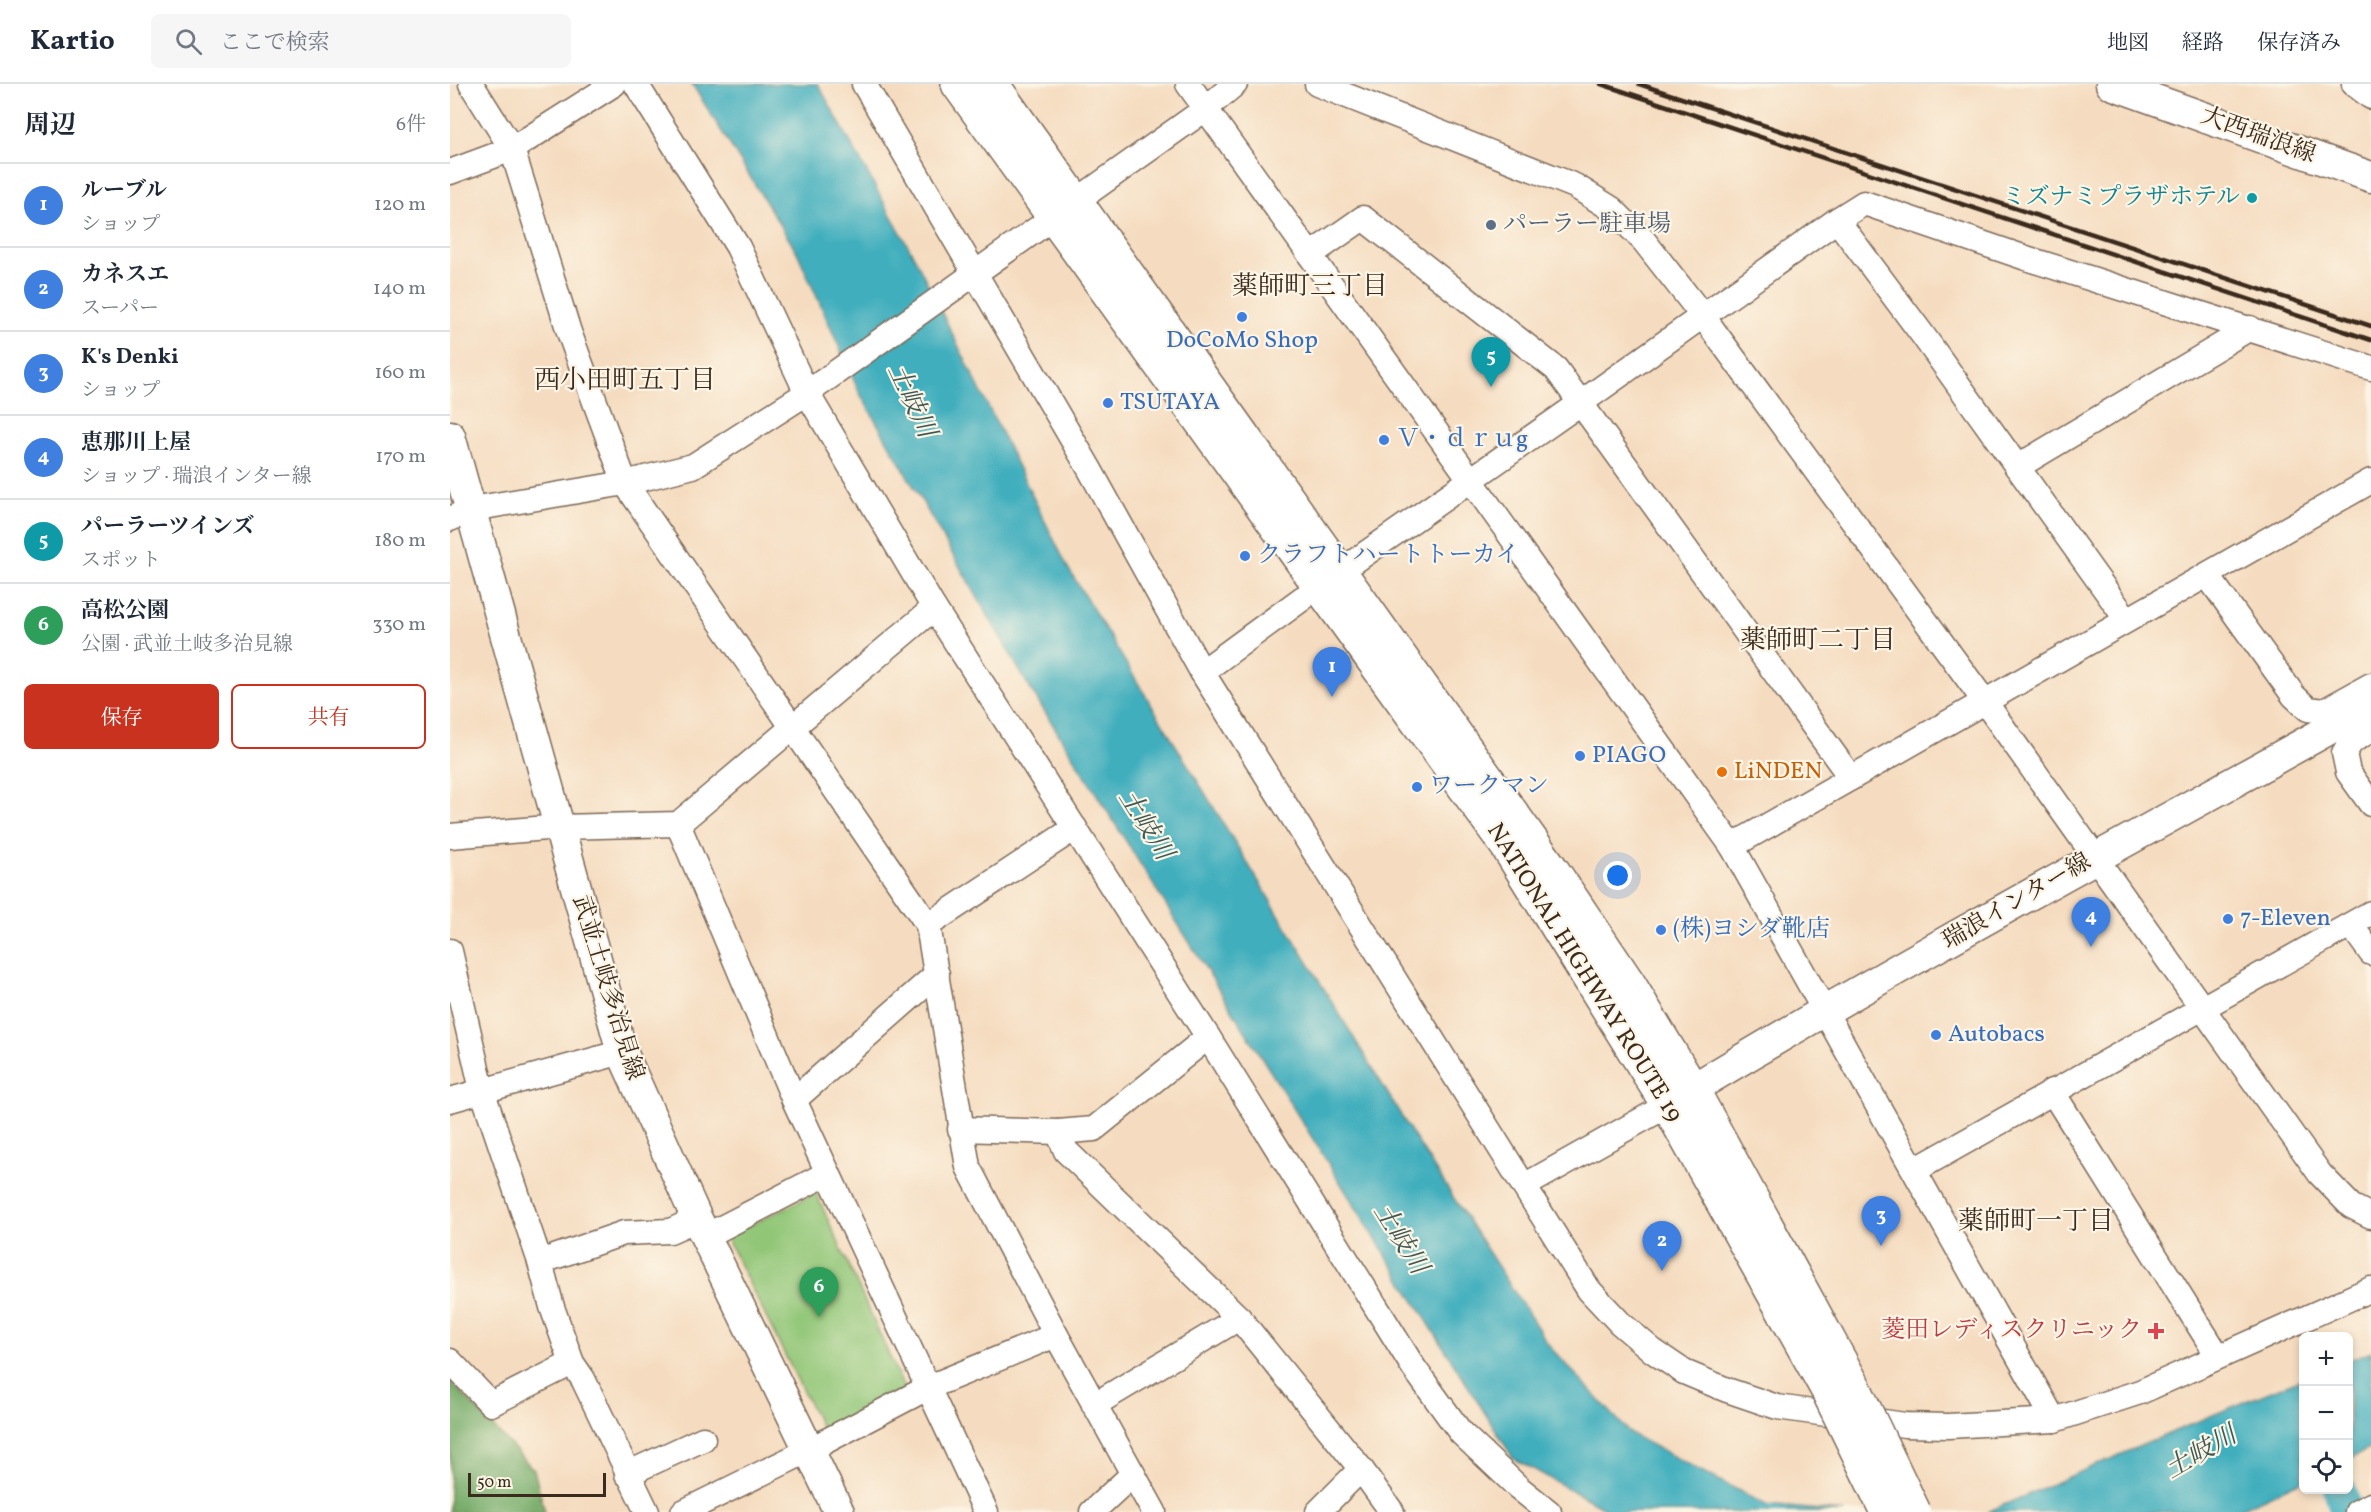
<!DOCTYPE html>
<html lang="ja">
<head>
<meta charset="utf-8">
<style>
  :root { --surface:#fff; --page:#f6f6f7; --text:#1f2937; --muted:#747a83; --line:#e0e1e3; --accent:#c8321e }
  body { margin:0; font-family:Vollkorn,"Noto Serif JP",serif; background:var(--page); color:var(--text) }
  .controls { position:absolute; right:18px; bottom:18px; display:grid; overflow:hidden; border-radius:9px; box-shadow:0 3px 9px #0003 }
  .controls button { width:54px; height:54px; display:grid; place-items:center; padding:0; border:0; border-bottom:2px solid var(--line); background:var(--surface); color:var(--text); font:30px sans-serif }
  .scale { position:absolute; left:18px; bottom:15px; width:138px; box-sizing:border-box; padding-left:6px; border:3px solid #3b2a1e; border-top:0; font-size:16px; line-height:21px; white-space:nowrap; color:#3b2a1e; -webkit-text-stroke:4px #fcf5e5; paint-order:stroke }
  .you { position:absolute; left:1168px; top:792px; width:21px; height:21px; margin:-15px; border:4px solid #fff; border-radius:50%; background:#1a73e8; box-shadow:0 0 0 9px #1a73e833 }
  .badge { display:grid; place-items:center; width:39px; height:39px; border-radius:50%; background:var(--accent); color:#fff; font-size:20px; font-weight:700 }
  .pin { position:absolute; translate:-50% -50px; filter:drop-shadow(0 2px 3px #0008) }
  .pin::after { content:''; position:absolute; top:32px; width:21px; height:18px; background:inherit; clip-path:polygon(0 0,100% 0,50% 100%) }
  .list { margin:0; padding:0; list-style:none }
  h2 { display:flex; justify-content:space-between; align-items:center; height:78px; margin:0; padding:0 24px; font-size:26px }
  h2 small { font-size:20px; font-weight:400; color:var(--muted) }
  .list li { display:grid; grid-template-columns:39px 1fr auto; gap:18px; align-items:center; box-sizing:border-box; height:84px; padding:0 24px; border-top:2px solid var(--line) }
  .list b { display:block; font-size:22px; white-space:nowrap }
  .list p { margin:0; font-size:20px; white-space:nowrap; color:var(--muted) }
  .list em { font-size:20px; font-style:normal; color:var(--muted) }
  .actions { display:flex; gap:12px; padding:18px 24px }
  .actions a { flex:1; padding:14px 0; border:2px solid var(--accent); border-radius:9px; text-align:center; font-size:21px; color:var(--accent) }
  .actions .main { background:var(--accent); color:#fff }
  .icon { flex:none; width:33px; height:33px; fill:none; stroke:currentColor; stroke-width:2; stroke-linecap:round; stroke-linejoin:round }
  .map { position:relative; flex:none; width:1921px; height:1428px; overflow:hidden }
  header { display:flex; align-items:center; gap:36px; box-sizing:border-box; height:84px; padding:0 30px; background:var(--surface); border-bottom:2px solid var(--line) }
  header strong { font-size:28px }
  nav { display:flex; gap:33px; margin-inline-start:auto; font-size:21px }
  .search { width:420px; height:54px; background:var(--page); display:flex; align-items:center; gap:15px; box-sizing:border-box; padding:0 21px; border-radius:9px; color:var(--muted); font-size:22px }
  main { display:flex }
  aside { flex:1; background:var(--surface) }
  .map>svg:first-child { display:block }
</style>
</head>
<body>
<header>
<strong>Kartio</strong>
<div class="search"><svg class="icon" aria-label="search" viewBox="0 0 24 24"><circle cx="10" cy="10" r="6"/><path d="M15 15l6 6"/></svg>ここで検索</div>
<nav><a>地図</a><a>経路</a><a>保存済み</a></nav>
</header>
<main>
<aside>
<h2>周辺<small>6件</small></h2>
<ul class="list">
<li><span class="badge" style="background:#3f7fe0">1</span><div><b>ルーブル</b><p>ショップ</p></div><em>120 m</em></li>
<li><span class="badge" style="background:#3f7fe0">2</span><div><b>カネスエ</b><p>スーパー</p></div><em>140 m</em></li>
<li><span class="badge" style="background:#3f7fe0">3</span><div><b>K's Denki</b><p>ショップ</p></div><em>160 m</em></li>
<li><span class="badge" style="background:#3f7fe0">4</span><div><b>恵那川上屋</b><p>ショップ · 瑞浪インター線</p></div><em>170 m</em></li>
<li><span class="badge" style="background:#0f9aa8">5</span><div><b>パーラーツインズ</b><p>スポット</p></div><em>180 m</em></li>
<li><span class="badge" style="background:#2e9e5b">6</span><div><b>高松公園</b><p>公園 · 武並土岐多治見線</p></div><em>330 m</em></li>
</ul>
<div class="actions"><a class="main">保存</a><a>共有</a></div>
</aside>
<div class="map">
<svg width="1921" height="1428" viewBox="0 0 1921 1428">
  <rect width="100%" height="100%" fill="#fcf5e5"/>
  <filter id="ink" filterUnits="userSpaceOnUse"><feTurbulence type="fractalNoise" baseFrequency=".0167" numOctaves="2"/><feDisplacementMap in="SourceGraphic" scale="12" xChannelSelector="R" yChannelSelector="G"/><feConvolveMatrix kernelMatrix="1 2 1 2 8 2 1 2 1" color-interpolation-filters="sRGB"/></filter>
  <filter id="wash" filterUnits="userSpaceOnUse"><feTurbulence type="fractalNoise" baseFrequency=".008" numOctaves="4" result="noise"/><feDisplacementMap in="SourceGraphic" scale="24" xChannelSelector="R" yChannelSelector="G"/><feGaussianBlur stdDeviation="1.35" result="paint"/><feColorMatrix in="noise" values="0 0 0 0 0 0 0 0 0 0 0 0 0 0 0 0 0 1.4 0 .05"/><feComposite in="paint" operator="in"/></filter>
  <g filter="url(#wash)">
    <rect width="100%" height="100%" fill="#f5dcc0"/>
    <polygon fill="#91c677" stroke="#66784a" stroke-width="1.5" points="366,1109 458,1313 374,1349 276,1153"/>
    <polygon fill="#74ab68" stroke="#586a43" stroke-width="1.5" points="0,1297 84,1386 95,1428 0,1428"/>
    <g fill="#40aebd" stroke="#3e6c6e" stroke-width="1.5">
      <polygon points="242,0 368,0 466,176 618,484 963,1051 1100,1263 1181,1350 1316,1421 1394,1428 1161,1428 1063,1374 578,601 409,308 347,168"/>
      <polygon points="1921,1267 1921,1364 1899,1375 1899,1276"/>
      <polygon points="1853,1294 1853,1396 1784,1428 1537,1428 1753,1335"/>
    </g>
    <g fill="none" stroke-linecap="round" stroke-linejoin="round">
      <polyline stroke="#40aebd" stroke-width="33" points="1890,1406 1896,1428"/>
    </g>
  </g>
  <g filter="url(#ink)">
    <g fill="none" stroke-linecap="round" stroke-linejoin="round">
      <defs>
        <g id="minor">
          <polyline points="21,0 62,65 119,248 175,399 478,841 518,1083 606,1251 704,1428"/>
          <polyline points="186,0 288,163 357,309 484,524 758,953 964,1284 1011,1349 1069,1404 1099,1428"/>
          <polyline points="414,0 639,384 752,588 1139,1206 1170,1239 1203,1267 1234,1288 1277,1306 1327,1323 1455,1341 1498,1342 1604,1336 1644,1323 1690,1308 1921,1205"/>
          <polyline points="738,0 1282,762 1604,1336"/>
          <polyline points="867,0 1125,102 1162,125 1194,157 1252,231 1535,618 1870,1090 1901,1122 1921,1132"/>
          <polyline points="1904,0 1921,13"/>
          <polyline points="0,88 62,65 164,0"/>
          <polyline points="1387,136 1472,250 1677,536"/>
          <polyline points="860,171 913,134 1106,285 1401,694"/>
          <polyline points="1567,383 1800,244"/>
          <polyline points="0,435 22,425 175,399 243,382 357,309 754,26 785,0"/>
          <polyline points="905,477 1132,318 1387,136 1414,119 1576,174 1921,284"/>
          <polyline points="1757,491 1844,612 1858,625 1874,627 1921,601"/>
          <polyline points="752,588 853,514"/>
          <polyline points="1921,646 1902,657 1894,669 1898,688 1921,720"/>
          <polyline points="228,740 344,1016 536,1428"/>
          <polyline points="0,752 110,743 228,740 484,524"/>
          <polyline points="1282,762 1921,397"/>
          <polyline points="478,841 625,744"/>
          <polyline points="1901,841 1921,869"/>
          <polyline points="0,867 32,1006 90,1178 102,1223 122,1279 133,1295 197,1428"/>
          <polyline points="1602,1007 1768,1272"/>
          <polyline points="0,1016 172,968"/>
          <polyline points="344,1016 487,890"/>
          <polyline points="510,1045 608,1048 644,1045 758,953"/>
          <polyline points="608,1048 616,1067 789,1234 911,1385 942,1428"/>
          <polyline points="1465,1086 1921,829"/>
          <polyline points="1074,1102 1218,1021"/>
          <polyline points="256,1152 378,1089"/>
          <polyline points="90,1178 174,1149 220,1147 247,1135"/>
          <polyline points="0,1277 41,1320 122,1279"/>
          <polyline points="644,1321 789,1234"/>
          <polyline points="177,1390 253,1355"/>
          <polyline points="233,1428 359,1366 479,1303 606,1251"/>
          <polyline points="642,1428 683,1390"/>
          <polyline points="868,1428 911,1385"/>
          <polyline points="1907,1428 1921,1421"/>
        </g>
        <g id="major">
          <polyline points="1661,0 1921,93"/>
          <polyline points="0,352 172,968 247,1135 389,1428"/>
          <path d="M1221,1018C1450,879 1687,752 1921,622"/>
        </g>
        <g id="highway">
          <polyline points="508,0 1057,762 1218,1021 1377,1305"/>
          <polyline points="542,0 1103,787 1179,900 1242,1005 1402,1299"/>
        </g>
      </defs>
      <use href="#minor" stroke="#7c6857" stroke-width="27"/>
      <use href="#major" stroke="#7c6857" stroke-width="33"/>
      <use href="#highway" stroke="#7c6857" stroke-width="36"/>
      <use href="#minor" stroke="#fff" stroke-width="24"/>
      <use href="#major" stroke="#fff" stroke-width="30"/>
      <use href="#highway" stroke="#fff" stroke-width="33"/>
      <g stroke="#3b2a1e" stroke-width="4.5">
        <polyline points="1151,0 1921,256"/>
        <polyline points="1189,0 1921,242"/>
      </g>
      <defs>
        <g id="highway-bridge">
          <polyline points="1402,1299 1464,1428"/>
          <polyline points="1377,1305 1437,1428"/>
        </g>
      </defs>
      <use href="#highway-bridge" stroke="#7c6857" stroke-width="36" stroke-linecap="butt"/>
      <use href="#highway-bridge" stroke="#fff" stroke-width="33"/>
    </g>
  </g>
  <circle fill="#0f9aa8" stroke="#fcf5e5" stroke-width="2" cx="1802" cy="114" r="6"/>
  <circle fill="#5c6f8a" stroke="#fcf5e5" stroke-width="2" cx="1041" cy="141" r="6"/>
  <g fill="#3f7fe0" stroke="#fcf5e5" stroke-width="2">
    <circle cx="792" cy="233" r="6"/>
    <circle cx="658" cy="319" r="6"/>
    <circle cx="934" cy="356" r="6"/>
    <circle cx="795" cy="472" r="6"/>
    <circle cx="1130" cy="672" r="6"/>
    <circle cx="967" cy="703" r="6"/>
    <circle cx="1778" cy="835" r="6"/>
    <circle cx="1211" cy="846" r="6"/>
    <circle cx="1486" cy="951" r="6"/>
  </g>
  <circle fill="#e8710a" stroke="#fcf5e5" stroke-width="2" cx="1272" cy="688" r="6"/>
  <path fill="#e0444e" stroke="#fcf5e5" stroke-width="2" d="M1703 1238h6v6h6v6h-6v6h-6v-6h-6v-6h6z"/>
  <g text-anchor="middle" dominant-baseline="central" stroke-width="4.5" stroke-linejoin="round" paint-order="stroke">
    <g font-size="24" fill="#3b2a1e" stroke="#fcf5e5">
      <text transform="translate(1808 52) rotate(20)">大西瑞浪線</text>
      <text transform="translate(1567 818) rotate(-30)">瑞浪インター線</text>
      <text transform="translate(1134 889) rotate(58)">NATIONAL HIGHWAY ROUTE 19</text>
      <text transform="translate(157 904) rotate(73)">武並土岐多治見線</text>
    </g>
    <g font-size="24" fill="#0d838f" stroke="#fcf5e5" text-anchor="end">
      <text x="1790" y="114">ミズナミプラザホテル</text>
    </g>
    <g font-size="24" fill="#4e5e75" stroke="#fcf5e5" text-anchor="start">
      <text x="1053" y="141">パーラー駐車場</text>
    </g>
    <g font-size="24" fill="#366cbe" stroke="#fcf5e5" text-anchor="start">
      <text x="792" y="257" text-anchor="middle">DoCoMo Shop</text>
      <text x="670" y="319">TSUTAYA</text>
      <text x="946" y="356">Ｖ・ｄｒｕg</text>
      <text x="807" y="472">クラフトハートトーカイ</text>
      <text x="1142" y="672">PIAGO</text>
      <text x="979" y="703">ワークマン</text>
      <text x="1790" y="835">7-Eleven</text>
      <text x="1223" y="846">(株)ヨシダ靴店</text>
      <text x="1498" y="951">Autobacs</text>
    </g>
    <g font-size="24" fill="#c56008" stroke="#fcf5e5" text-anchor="start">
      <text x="1284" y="688">LiNDEN</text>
    </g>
    <g font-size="24" fill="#be3a42" stroke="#fcf5e5" text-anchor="end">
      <text x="1692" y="1247">菱田レディスクリニック</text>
    </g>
    <g font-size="26" fill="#3b2a1e" stroke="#fcf5e5">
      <text x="860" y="203">薬師町三丁目</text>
      <text x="175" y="297">西小田町五丁目</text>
      <text x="1368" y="557">薬師町二丁目</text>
      <text x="1586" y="1138">薬師町一丁目</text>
    </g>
    <g font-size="26" font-style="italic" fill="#3d5856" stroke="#fcf5e5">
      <text transform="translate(461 317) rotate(65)">土岐川</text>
      <text transform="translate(695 741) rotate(58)">土岐川</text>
      <text transform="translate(950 1155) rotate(58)">土岐川</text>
      <text transform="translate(1751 1369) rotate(-30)">土岐川</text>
    </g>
  </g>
</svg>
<div class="controls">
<button>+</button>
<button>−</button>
<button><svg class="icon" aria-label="locate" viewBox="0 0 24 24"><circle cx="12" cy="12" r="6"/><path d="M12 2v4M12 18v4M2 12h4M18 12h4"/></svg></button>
</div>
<div class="scale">50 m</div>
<div class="you"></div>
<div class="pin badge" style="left:882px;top:613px;background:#3f7fe0">1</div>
<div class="pin badge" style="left:1212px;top:1187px;background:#3f7fe0">2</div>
<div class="pin badge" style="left:1431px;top:1162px;background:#3f7fe0">3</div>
<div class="pin badge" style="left:1641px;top:863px;background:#3f7fe0">4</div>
<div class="pin badge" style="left:1041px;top:303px;background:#0f9aa8">5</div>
<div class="pin badge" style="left:369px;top:1233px;background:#2e9e5b">6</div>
</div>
</main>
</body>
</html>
